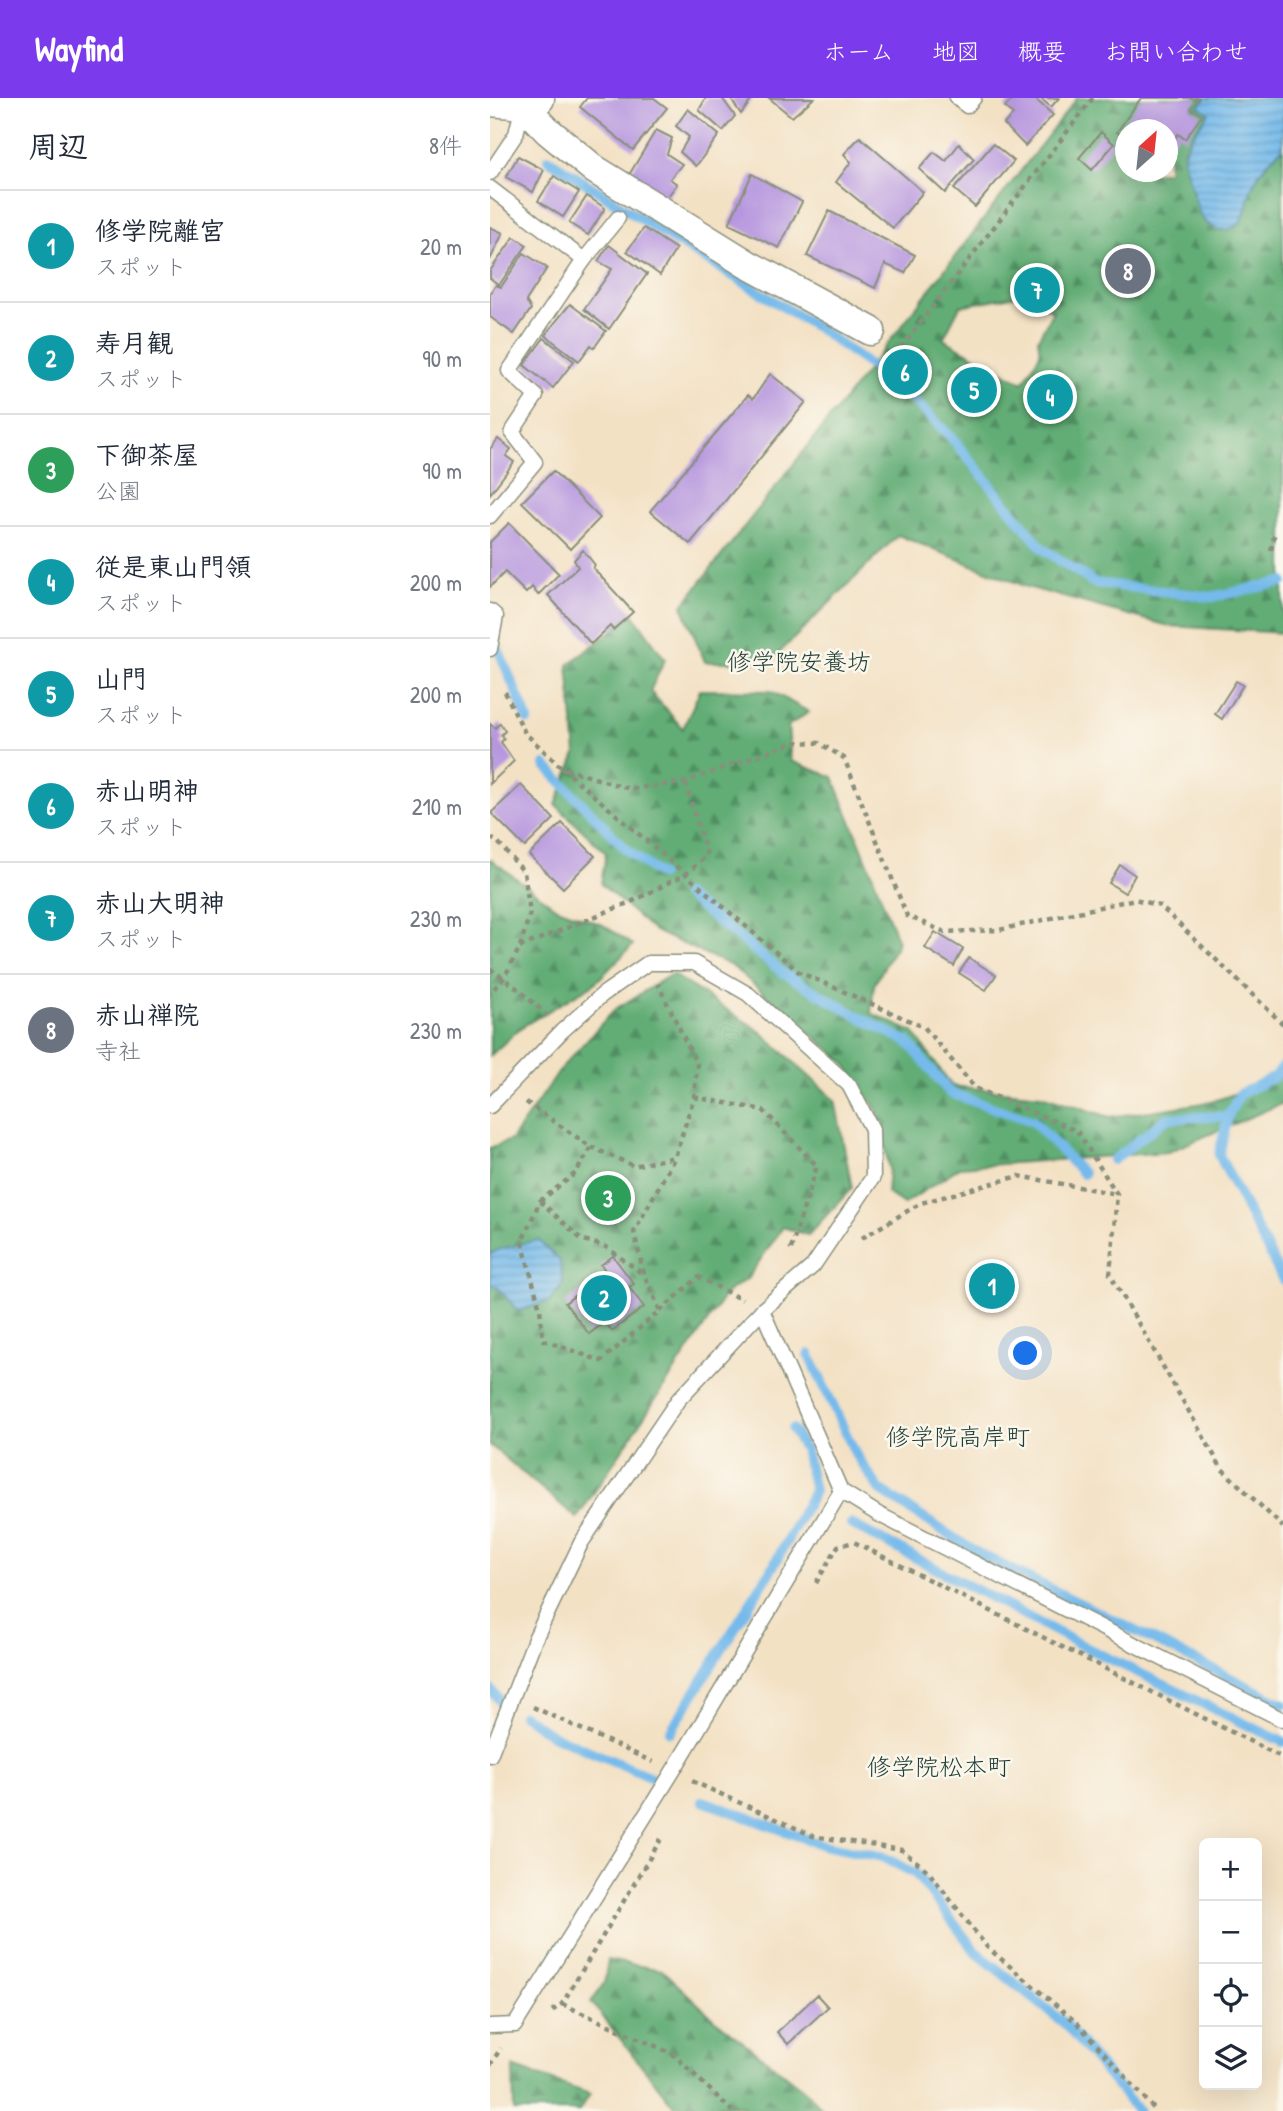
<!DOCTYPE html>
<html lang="ja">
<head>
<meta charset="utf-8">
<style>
  :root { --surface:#fff; --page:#f2f2f3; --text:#1f2937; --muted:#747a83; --line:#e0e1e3; --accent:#7c3aed }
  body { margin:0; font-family:"Patrick Hand","Klee One",sans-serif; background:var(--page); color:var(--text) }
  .controls { position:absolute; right:21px; bottom:21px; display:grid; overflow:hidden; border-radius:10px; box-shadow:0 7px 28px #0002 }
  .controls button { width:63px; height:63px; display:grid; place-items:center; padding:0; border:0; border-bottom:2px solid var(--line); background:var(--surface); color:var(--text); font:35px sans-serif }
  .compass { position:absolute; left:625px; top:21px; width:63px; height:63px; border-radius:50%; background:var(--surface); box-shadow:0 7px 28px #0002; rotate:27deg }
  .you { position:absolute; left:536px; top:1256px; width:24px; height:24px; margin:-18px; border:5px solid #fff; border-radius:50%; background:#1a73e8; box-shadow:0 0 0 10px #1a73e833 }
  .badge { display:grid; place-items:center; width:46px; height:46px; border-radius:50%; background:var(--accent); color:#fff; font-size:23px; font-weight:700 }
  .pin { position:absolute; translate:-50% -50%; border:4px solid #fff; box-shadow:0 2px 7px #0006 }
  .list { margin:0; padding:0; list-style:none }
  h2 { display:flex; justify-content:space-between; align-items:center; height:91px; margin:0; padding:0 28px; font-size:30px }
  h2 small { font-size:23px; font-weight:400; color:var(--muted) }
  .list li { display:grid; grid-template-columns:46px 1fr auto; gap:21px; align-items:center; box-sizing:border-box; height:112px; padding:0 28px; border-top:2px solid var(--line) }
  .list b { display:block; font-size:26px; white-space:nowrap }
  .list p { margin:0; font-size:23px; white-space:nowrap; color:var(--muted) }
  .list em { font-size:23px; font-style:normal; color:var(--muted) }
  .icon { flex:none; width:38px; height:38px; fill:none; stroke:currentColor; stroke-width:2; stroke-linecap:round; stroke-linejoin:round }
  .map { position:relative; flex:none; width:793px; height:2013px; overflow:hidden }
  header { display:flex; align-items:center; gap:42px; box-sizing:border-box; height:98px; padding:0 35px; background:var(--accent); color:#fff }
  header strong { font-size:33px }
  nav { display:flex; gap:38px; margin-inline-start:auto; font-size:24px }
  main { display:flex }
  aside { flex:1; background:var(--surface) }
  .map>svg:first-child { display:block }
</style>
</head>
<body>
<header>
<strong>Wayfind</strong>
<nav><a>ホーム</a><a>地図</a><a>概要</a><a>お問い合わせ</a></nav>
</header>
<main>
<aside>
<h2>周辺<small>8件</small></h2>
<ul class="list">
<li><span class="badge" style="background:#0f9aa8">1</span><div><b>修学院離宮</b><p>スポット</p></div><em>20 m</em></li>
<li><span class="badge" style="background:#0f9aa8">2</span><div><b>寿月観</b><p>スポット</p></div><em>90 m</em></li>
<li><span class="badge" style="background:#2e9e5b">3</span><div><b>下御茶屋</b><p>公園</p></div><em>90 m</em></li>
<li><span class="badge" style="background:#0f9aa8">4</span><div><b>従是東山門領</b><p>スポット</p></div><em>200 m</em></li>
<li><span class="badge" style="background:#0f9aa8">5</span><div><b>山門</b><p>スポット</p></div><em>200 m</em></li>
<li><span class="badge" style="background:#0f9aa8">6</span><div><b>赤山明神</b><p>スポット</p></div><em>210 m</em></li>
<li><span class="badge" style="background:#0f9aa8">7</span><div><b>赤山大明神</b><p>スポット</p></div><em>230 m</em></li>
<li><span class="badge" style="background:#6b7280">8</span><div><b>赤山禅院</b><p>寺社</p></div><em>230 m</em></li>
</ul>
</aside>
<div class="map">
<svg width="793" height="2013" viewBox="0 0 793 2013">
  <defs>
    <pattern id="forest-firs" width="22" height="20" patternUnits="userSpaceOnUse" patternTransform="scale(1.75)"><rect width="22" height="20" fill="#62ad76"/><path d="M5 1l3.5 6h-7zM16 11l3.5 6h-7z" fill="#508e62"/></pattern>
    <pattern id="water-rules" width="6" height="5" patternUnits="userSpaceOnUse" patternTransform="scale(1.75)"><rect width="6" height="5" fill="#74baeb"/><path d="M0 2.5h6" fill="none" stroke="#5f98bf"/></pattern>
  </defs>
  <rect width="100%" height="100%" fill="#fbf7ec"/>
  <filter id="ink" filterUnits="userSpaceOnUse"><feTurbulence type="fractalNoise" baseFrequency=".0143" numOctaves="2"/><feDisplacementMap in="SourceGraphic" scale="14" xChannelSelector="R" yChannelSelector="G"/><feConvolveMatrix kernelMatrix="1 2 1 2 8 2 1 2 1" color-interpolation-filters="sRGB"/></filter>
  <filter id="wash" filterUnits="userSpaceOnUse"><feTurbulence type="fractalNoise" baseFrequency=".00686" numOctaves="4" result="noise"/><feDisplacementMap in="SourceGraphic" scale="28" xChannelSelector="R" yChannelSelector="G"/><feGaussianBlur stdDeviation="1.57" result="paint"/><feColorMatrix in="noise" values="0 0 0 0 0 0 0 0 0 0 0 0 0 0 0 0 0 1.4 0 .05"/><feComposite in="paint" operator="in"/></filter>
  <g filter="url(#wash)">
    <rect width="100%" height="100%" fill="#f3e1c4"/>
    <g fill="url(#forest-firs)" stroke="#407555" stroke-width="2" fill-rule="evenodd">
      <path d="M587,0H715L709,9L719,15L694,52L695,67L735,132C757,129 753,111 760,94C766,78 779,61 793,50V320L788,327L793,331V535L679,528L537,489L408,437L280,564H215L192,508L376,274ZM636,32H678V74H636ZM533,196L563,213L548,241L550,256L533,285L453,241L470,208Z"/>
      <polygon points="143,516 175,561 160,593 193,631 210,592 281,593 319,614 298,628 301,663 343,679 377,762 408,844 384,887 381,915 423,934 462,988 551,997 620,1019 721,1004 793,979 793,1005 678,1054 470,1069 414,1106 397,1095 399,1070 388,1014 354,964 242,868 164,833 111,786 116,755 66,707 86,656 78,567"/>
      <polygon points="0,761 65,809 113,827 143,847 104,886 30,930 0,958"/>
      <polygon points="182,876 271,934 345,1002 362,1090 318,1137 293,1129 257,1181 237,1194 87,1420 0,1347 0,1050 21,1042 74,967 124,912"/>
      <polygon points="118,1862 172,1872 223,1920 318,1995 334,2013 257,2013 252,2008 184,2008 101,1904 114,1885"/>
      <polygon points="23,1969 100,1996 89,2013 24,2013"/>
    </g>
    <g fill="url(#water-rules)" stroke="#4a7c90" stroke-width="2">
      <path d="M715,0H793V50C778,61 764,80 759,98C756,107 757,115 751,123C747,129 741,132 733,132C709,130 707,107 701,88C698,77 691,62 695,51C698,41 712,25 719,15L709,9Z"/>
      <polygon points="48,1142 70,1163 73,1187 60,1203 28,1213 7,1189 0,1187 0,1156 10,1151"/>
    </g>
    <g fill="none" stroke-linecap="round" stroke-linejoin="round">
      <g stroke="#74baeb" stroke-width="10">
        <polyline points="58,61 170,133 331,232 412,291 461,339 552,450 604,485 722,499 793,484"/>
        <polyline points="3,539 38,622"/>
        <polyline points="55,667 136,751 170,777"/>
        <polyline points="195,797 293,875 371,920 418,944 460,995 543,1023 593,1076"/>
        <polyline points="738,1018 750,996 786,978 793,968"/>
        <polyline points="623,1062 677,1020 738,1018 729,1057 793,1182"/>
        <polyline points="319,1256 366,1357 390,1392 484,1453 793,1606"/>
        <polyline points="361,1426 595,1549 793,1644"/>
        <polyline points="0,1591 11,1603"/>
        <polyline points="33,1617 62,1637 163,1680"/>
        <polyline points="180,1634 284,1467 324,1393 315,1352 302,1331"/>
        <polyline points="213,1703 333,1747 393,1759 426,1776 486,1854 574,1925 648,2013"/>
      </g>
    </g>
    <g id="blocks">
      <g fill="#b696df">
        <polygon points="97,0 164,0 177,10 143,52 90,9"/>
        <polygon points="216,0 232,0 245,18 233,33 209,12"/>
        <polygon points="240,0 263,0 251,16"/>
        <polygon points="279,0 324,0 302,19"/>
        <polygon points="524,0 544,0 563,17 535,48 514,26 523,17 515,9"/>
        <polygon points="550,0 569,0 561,9"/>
        <polygon points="651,0 708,0 701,10 712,17 695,41 688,36 678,51 678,32 636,32 636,40 627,34"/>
        <polygon points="198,11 229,37 206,68 190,54 199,39 186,28"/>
        <polygon points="166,32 182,40 177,56 192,66 180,81 187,86 176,101 139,77"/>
        <polygon points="611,34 624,46 602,72 589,60"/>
        <polygon points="370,39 433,94 403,130 346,84 361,64 354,56"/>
        <polygon points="469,46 484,61 455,95 429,71 444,54 456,63"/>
        <polygon points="503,46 524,63 485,109 464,91"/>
        <polygon points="28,58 54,72 43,94 16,79"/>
        <polygon points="262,76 312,104 289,150 239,126"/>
        <polygon points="64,78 89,94 73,119 48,103"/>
        <polygon points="97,98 115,110 98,137 79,125"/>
        <polygon points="339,113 425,157 415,175 395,166 385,190 317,158"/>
        <polygon points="0,129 13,135 0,162"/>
        <polygon points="154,130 186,151 170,177 137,153"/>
        <polygon points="24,139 37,147 9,187 0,180 0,173"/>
        <polygon points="119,147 157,176 119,231 94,211 122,171 108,163"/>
        <polygon points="34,155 57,170 36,203 41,211 24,236 0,219 0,196 6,187 11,189"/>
        <polygon points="80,206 116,233 104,250 101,247 89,263 55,237"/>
        <polygon points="54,240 84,263 63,290 34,267"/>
        <polygon points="486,269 503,278 482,316 466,307"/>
        <polygon points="280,276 316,304 200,446 160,413 258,297 263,301"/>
        <polygon points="8,341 21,351 16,358 24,364 0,396 0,351"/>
        <polygon points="63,373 110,420 80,451 32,404"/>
        <polygon points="19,425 69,476 48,497 42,489 36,495 15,474 0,489 0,444"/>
        <polygon points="93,452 105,467 103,470 143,514 123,532 120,528 101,546 58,497 88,469 84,462"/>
        <polygon points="746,583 753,587 732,621 725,616"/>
        <polygon points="10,625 15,633 11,637 14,641 11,644 24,663 0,686 0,626 5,630"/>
        <polygon points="31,687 64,721 35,749 1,715"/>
        <polygon points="72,725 105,758 73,790 39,757"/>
        <polygon points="630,767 645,777 635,795 619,785"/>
        <polygon points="445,834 473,851 464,868 435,850"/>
        <polygon points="479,860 506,877 496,892 469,875"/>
        <polygon points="123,1158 144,1186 139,1189 154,1209 122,1233 115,1224 99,1236 75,1205 100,1186 107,1195 123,1183 111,1167"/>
        <polygon points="327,1897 338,1909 298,1946 287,1934"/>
      </g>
    </g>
  </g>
  <g filter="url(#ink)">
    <use href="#blocks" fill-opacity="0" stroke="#898f7c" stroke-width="2"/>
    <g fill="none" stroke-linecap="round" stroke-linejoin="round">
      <defs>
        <g id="lane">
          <polyline points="467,0 477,8 484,0"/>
          <polyline points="0,75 26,36 33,7"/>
          <polyline points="0,90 94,162"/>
          <polyline points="0,418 45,364 22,334 46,298 19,273 94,162 128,120"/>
          <polyline points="0,513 6,518 0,551"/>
          <polyline points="0,1008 72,933 112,897 158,865 204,865 258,896 359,987 382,1031 383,1079 323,1168 272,1212 188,1302 91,1445 45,1541 0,1657"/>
          <polyline points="272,1212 351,1393 388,1416 793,1622"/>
          <polyline points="0,1928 25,1927 183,1673 351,1393"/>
        </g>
        <g id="street">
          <polyline points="0,4 33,7 50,1"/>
          <polyline points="33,7 58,33 104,71 257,166 381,233"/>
        </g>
      </defs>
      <use href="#lane" stroke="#898f7c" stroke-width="17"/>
      <use href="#street" stroke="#898f7c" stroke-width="31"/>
      <g stroke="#898f7c" stroke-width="4.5" stroke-dasharray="5 5" stroke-linecap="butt">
        <polyline points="411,250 603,0"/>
        <polyline points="781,452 785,434"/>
        <polyline points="15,594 35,635 72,670 140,691 195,684 305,644 329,645 354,660 417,818 455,834 509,832 645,801 670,808 793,926"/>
        <polyline points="72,670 309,874 434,929 485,990 587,1033 627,1096 620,1176 732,1371 793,1429"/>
        <polyline points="0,740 7,743 34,774 40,815 30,849 14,880 0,895"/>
        <polyline points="30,849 143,803 196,776 217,757 195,684"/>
        <path d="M0,871C21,884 39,900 56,917"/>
        <polyline points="204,999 273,1012 327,1068 301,1151 305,1154"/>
        <polyline points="36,1004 101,1049 86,1075 50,1103 32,1143 50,1211 53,1242 111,1263 170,1213 154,1176 144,1134 185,1059 204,999 207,967 168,886"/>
        <polyline points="101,1049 144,1068 184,1059"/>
        <polyline points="50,1103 91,1141 116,1149 153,1176"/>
        <polyline points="372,1140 431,1105 529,1078 627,1096"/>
        <polyline points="170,1213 209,1179 252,1202"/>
        <polyline points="326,1485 348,1448 364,1444 793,1660"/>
        <polyline points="43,1609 163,1664"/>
        <polyline points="202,1683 323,1738 412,1752 438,1773 497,1849 587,1925 666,2013"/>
        <polyline points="72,1906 183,1956 242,2013"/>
        <polyline points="62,1913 72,1906 171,1741"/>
        <polyline points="0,1967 11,1950"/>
      </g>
      <use href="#lane" stroke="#fff" stroke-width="14"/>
      <use href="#street" stroke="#fff" stroke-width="28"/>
    </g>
  </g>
  <g text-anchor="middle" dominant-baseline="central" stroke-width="5" stroke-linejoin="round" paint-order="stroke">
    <g font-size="24" fill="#1f3d34" stroke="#fbf7ec">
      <text x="309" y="563">修学院安養坊</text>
      <text x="468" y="1338">修学院高岸町</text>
      <text x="449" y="1668">修学院松本町</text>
    </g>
  </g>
</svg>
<div class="controls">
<button>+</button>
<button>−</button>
<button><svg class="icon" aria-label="locate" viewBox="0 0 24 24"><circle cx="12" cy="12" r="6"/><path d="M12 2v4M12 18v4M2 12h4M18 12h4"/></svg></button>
<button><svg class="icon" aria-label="layers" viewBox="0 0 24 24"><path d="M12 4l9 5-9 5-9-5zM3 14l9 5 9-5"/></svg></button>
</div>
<svg class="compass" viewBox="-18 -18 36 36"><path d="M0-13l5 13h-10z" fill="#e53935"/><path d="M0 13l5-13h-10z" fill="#747a83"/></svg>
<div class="you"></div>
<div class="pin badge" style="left:502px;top:1188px;background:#0f9aa8">1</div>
<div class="pin badge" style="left:114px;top:1200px;background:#0f9aa8">2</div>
<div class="pin badge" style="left:118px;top:1100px;background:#2e9e5b">3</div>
<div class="pin badge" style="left:560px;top:299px;background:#0f9aa8">4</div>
<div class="pin badge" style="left:484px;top:292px;background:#0f9aa8">5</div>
<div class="pin badge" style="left:415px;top:274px;background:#0f9aa8">6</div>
<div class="pin badge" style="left:547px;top:192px;background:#0f9aa8">7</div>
<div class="pin badge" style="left:638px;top:173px;background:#6b7280">8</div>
</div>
</main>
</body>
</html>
